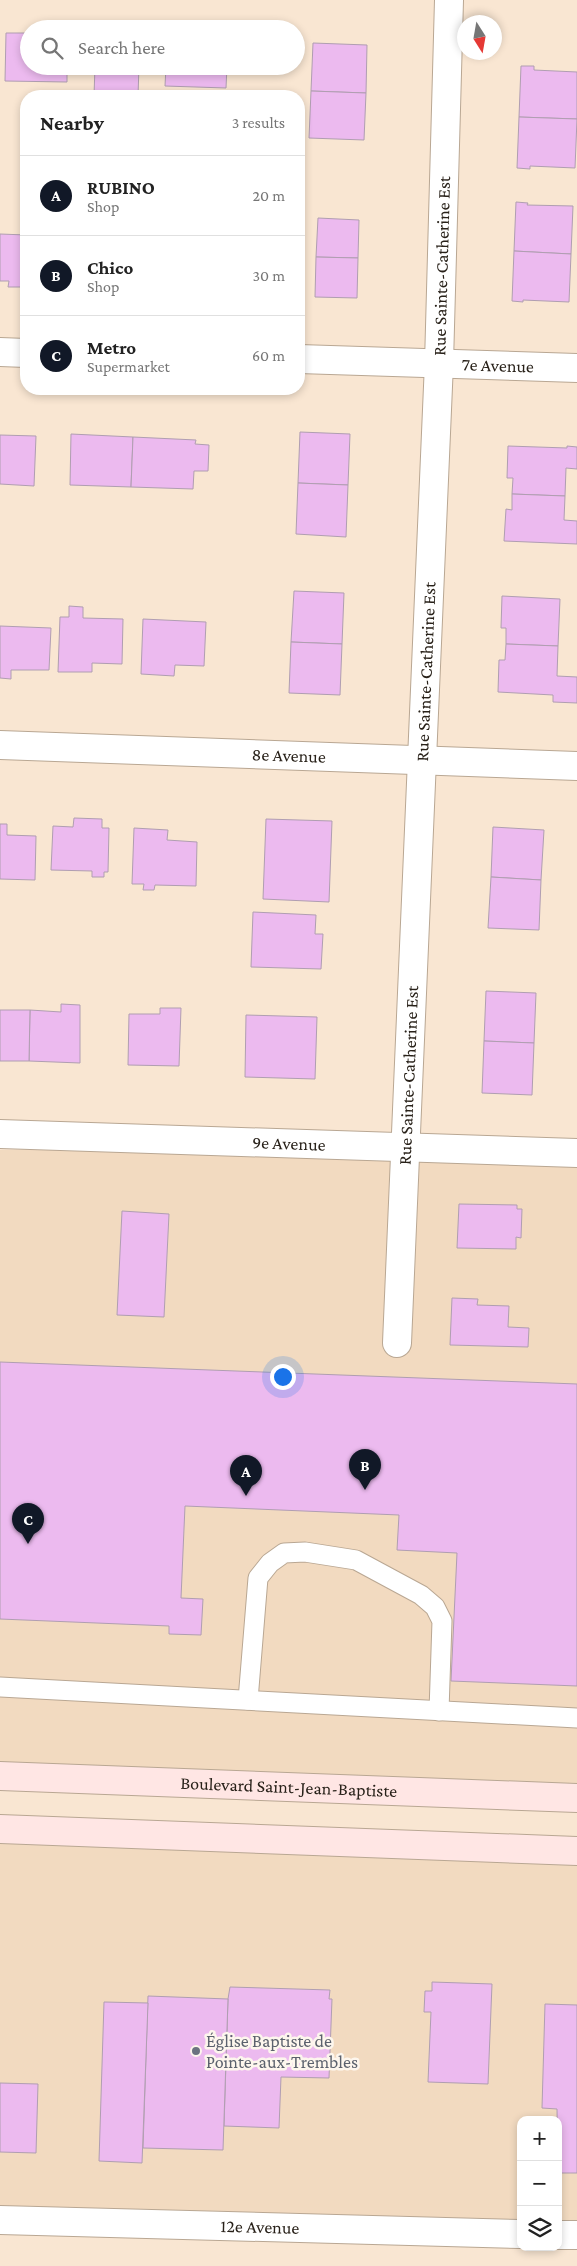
<!DOCTYPE html>
<html lang="en">
<head>
<meta charset="utf-8">
<style>
  :root { --surface:#fff; --page:#f2f2f2; --text:#222; --muted:#767676; --line:#e0e0e0; --accent:#111827 }
  body { margin:0; font-family:"Crimson Pro",serif; background:var(--page); color:var(--text) }
  .controls { position:absolute; right:15px; bottom:15px; display:grid; overflow:hidden; border-radius:10px; box-shadow:0 2px 8px #0003 }
  .controls button { width:45px; height:45px; display:grid; place-items:center; padding:0; border:0; border-bottom:1px solid var(--line); background:var(--surface); color:var(--text); font:25px sans-serif }
  .compass { position:absolute; left:457px; top:15px; width:45px; height:45px; border-radius:50%; background:var(--surface); box-shadow:0 2px 8px #0003; rotate:169deg }
  .you { position:absolute; left:282px; top:1376px; width:18px; height:18px; margin:-12px; border:4px solid #fff; border-radius:50%; background:#1a73e8; box-shadow:0 0 0 8px #1a73e833 }
  .badge { display:grid; place-items:center; width:32px; height:32px; border-radius:50%; background:var(--accent); color:#fff; font-size:16px; font-weight:700 }
  .pin { position:absolute; translate:-50% -41px; filter:drop-shadow(0 1px 2px #0008) }
  .pin::after { content:''; position:absolute; top:26px; width:18px; height:15px; background:inherit; clip-path:polygon(0 0,100% 0,50% 100%) }
  .list { margin:0; padding:0; list-style:none }
  h2 { display:flex; justify-content:space-between; align-items:center; height:65px; margin:0; padding:0 20px; font-size:21px }
  h2 small { font-size:16px; font-weight:400; color:var(--muted) }
  .list li { display:grid; grid-template-columns:32px 1fr auto; gap:15px; align-items:center; box-sizing:border-box; height:80px; padding:0 20px; border-top:1px solid var(--line) }
  .list b { display:block; font-size:19px; white-space:nowrap }
  .list p { margin:0; font-size:16px; white-space:nowrap; color:var(--muted) }
  .list em { font-size:16px; font-style:normal; color:var(--muted) }
  .icon { flex:none; width:28px; height:28px; fill:none; stroke:currentColor; stroke-width:2; stroke-linecap:round; stroke-linejoin:round }
  .map { position:relative; flex:none; width:577px; height:2266px; overflow:hidden }
  .search { position:absolute; background:var(--surface); box-shadow:0 2px 8px #0003; left:20px; top:20px; width:285px; height:55px; display:flex; align-items:center; gap:12px; box-sizing:border-box; padding:0 18px; border-radius:28px; color:var(--muted); font-size:19px }
  .panel { position:absolute; background:var(--surface); box-shadow:0 2px 8px #0003; left:20px; top:90px; width:285px; height:305px; border-radius:20px }
  .map>svg:first-child { display:block }
</style>
</head>
<body>
<div class="map">
<svg width="577" height="2266" viewBox="0 0 577 2266">
  <rect width="100%" height="100%" fill="#f9e6d2"/>
  <g fill="#f2dac0">
    <polygon points="406,1146 577,1153 577,1798 0,1776 0,1150"/>
    <polygon points="0,1829 577,1851 577,2244 558,2243 558,2120 521,2120 521,2242 0,2232"/>
  </g>
  <g fill="#ecbaef" stroke="#b09eb1">
    <polygon points="6,33 29,33 29,66 67,66 67,82 5,81"/>
    <polygon points="313,43 367,45 366,93 311,91"/>
    <polygon points="95,66 139,66 138,96 94,96"/>
    <polygon points="166,66 227,66 226,88 165,86"/>
    <polygon points="521,66 534,66 534,70 577,72 577,119 519,117"/>
    <polygon points="311,91 366,93 364,140 309,138"/>
    <polygon points="519,117 577,119 575,168 530,166 530,169 517,168"/>
    <polygon points="516,202 528,203 527,205 573,206 571,254 514,251"/>
    <polygon points="318,218 359,220 358,258 316,257"/>
    <polygon points="0,234 26,235 26,287 8,287 9,281 0,281"/>
    <polygon points="514,251 571,254 569,302 523,300 523,302 512,301"/>
    <polygon points="316,257 358,258 357,298 315,297"/>
    <polygon points="300,432 350,434 348,485 298,483"/>
    <polygon points="71,434 133,437 131,487 70,485"/>
    <polygon points="0,435 36,436 34,486 0,484"/>
    <polygon points="133,437 196,440 195,444 209,445 208,471 194,471 193,489 131,487"/>
    <polygon points="508,446 567,448 567,446 577,447 577,469 566,468 565,496 512,494 513,478 507,478"/>
    <polygon points="298,483 348,485 346,537 296,534"/>
    <polygon points="512,494 565,496 564,520 577,521 577,544 504,541 506,509 512,510"/>
    <polygon points="294,591 344,593 342,644 291,642"/>
    <polygon points="502,596 560,599 558,646 506,644 506,628 501,628"/>
    <polygon points="69,606 83,607 83,618 123,619 122,664 92,663 92,672 58,672 60,617 69,617"/>
    <polygon points="143,619 206,622 204,666 175,665 174,676 141,674"/>
    <polygon points="0,626 51,628 49,670 11,670 11,679 0,678"/>
    <polygon points="291,642 342,644 340,695 289,693"/>
    <polygon points="506,644 558,646 557,676 577,677 577,703 553,702 553,695 498,692 499,660 505,660"/>
    <polygon points="74,818 102,819 102,828 109,828 108,872 104,872 104,877 92,877 92,871 51,870 53,826 73,827"/>
    <polygon points="266,819 332,821 329,902 263,899"/>
    <polygon points="0,824 7,824 7,835 36,836 35,880 0,879"/>
    <polygon points="493,827 544,830 541,880 491,877"/>
    <polygon points="134,828 168,830 167,840 197,842 196,886 155,885 154,890 143,890 144,884 132,884"/>
    <polygon points="491,877 541,880 539,930 488,928"/>
    <polygon points="253,912 316,915 315,934 323,934 321,969 251,967"/>
    <polygon points="486,991 536,993 534,1043 484,1041"/>
    <polygon points="61,1004 80,1005 80,1063 29,1061 30,1010 61,1012"/>
    <polygon points="160,1008 181,1008 179,1066 128,1065 129,1014 160,1014"/>
    <polygon points="0,1010 30,1010 29,1061 0,1061"/>
    <polygon points="246,1015 317,1017 315,1079 245,1077"/>
    <polygon points="484,1041 534,1043 532,1095 482,1093"/>
    <polygon points="459,1204 517,1205 517,1209 522,1209 521,1238 516,1237 516,1249 457,1248"/>
    <polygon points="122,1211 169,1214 164,1317 117,1315"/>
    <polygon points="452,1298 478,1299 477,1305 509,1306 508,1327 529,1328 528,1347 450,1345"/>
    <polygon points="0,1362 577,1384 577,1686 451,1681 457,1553 397,1550 399,1515 185,1506 181,1598 203,1599 201,1635 169,1634 169,1626 0,1619"/>
    <polygon points="432,1982 492,1984 488,2084 428,2082 431,2012 424,2012 425,1991 432,1991"/>
    <polygon points="230,1987 330,1990 329,1999 332,1999 329,2078 281,2077 279,2128 224,2126 228,1999"/>
    <polygon points="148,1996 228,1999 223,2150 143,2148"/>
    <polygon points="104,2002 148,2003 142,2163 99,2161"/>
    <polygon points="545,2004 577,2005 577,2173 558,2173 557,2109 542,2108"/>
    <polygon points="0,2083 38,2084 36,2153 0,2152"/>
  </g>
  <g fill="none" stroke-linecap="round" stroke-linejoin="round">
    <defs>
      <g id="service">
        <polyline points="0,1687 577,1718"/>
        <polyline points="248,1700 258,1578 270,1563 284,1553 305,1552 356,1560 421,1595 435,1607 442,1621 439,1711"/>
      </g>
      <g id="minor">
        <polyline points="0,352 26,353"/>
        <path id="s1" d="M299,359L577,368"/>
        <path id="s2" d="M0,745L577,766"/>
        <path id="s3" d="M0,1134L577,1153"/>
        <path id="s4" d="M397,1343L439,363L449,0"/>
        <path id="s5" d="M0,2220L521,2234"/>
        <polyline points="558,2235 577,2235"/>
      </g>
      <g id="secondary">
        <path id="s6" d="M0,1776L577,1798"/>
        <polyline points="0,1829 577,1851"/>
      </g>
    </defs>
    <use href="#service" stroke="#b9a793" stroke-width="21"/>
    <use href="#minor" stroke="#b9a793" stroke-width="30"/>
    <use href="#secondary" stroke="#b9a793" stroke-width="30"/>
    <use href="#service" stroke="#fff" stroke-width="19"/>
    <use href="#minor" stroke="#fff" stroke-width="28"/>
    <use href="#secondary" stroke="#ffe6e4" stroke-width="28"/>
  </g>
  <circle fill="#6b7280" stroke="#fdf6ed" stroke-width="2" cx="196" cy="2051" r="5"/>
  <g text-anchor="middle" dominant-baseline="central" stroke-width="5" stroke-linejoin="round" paint-order="stroke">
    <g font-size="18" fill="#282119" stroke="#fdf6ed">
      <text stroke="none"><textPath href="#s4" startOffset="1078">Rue Sainte-Catherine Est</textPath></text>
      <text stroke="none"><textPath href="#s1" startOffset="199">7e Avenue</textPath></text>
      <text stroke="none"><textPath href="#s4" startOffset="672">Rue Sainte-Catherine Est</textPath></text>
      <text stroke="none"><textPath href="#s2" startOffset="289">8e Avenue</textPath></text>
      <text stroke="none"><textPath href="#s4" startOffset="268">Rue Sainte-Catherine Est</textPath></text>
      <text stroke="none"><textPath href="#s3" startOffset="289">9e Avenue</textPath></text>
      <text stroke="none"><textPath href="#s6" startOffset="289">Boulevard Saint-Jean-Baptiste</textPath></text>
      <text stroke="none"><textPath href="#s5" startOffset="260">12e Avenue</textPath></text>
    </g>
    <g font-size="18" fill="#5b616d" stroke="#fdf6ed" text-anchor="start">
      <text x="206" y="2041">Église Baptiste de<tspan x="206" dy="21">Pointe-aux-Trembles</tspan></text>
    </g>
  </g>
</svg>
<div class="controls">
<button>+</button>
<button>−</button>
<button><svg class="icon" aria-label="layers" viewBox="0 0 24 24"><path d="M12 4l9 5-9 5-9-5zM3 14l9 5 9-5"/></svg></button>
</div>
<svg class="compass" viewBox="-18 -18 36 36"><path d="M0-13l5 13h-10z" fill="#e53935"/><path d="M0 13l5-13h-10z" fill="#767676"/></svg>
<div class="you"></div>
<div class="pin badge" style="left:246px;top:1496px">A</div>
<div class="pin badge" style="left:365px;top:1490px">B</div>
<div class="pin badge" style="left:28px;top:1544px">C</div>
<div class="search"><svg class="icon" aria-label="search" viewBox="0 0 24 24"><circle cx="10" cy="10" r="6"/><path d="M15 15l6 6"/></svg>Search here</div>
<section class="panel">
<h2>Nearby<small>3 results</small></h2>
<ul class="list">
<li><span class="badge">A</span><div><b>RUBINO</b><p>Shop</p></div><em>20 m</em></li>
<li><span class="badge">B</span><div><b>Chico</b><p>Shop</p></div><em>30 m</em></li>
<li><span class="badge">C</span><div><b>Metro</b><p>Supermarket</p></div><em>60 m</em></li>
</ul>
</section>
</div>
</body>
</html>
